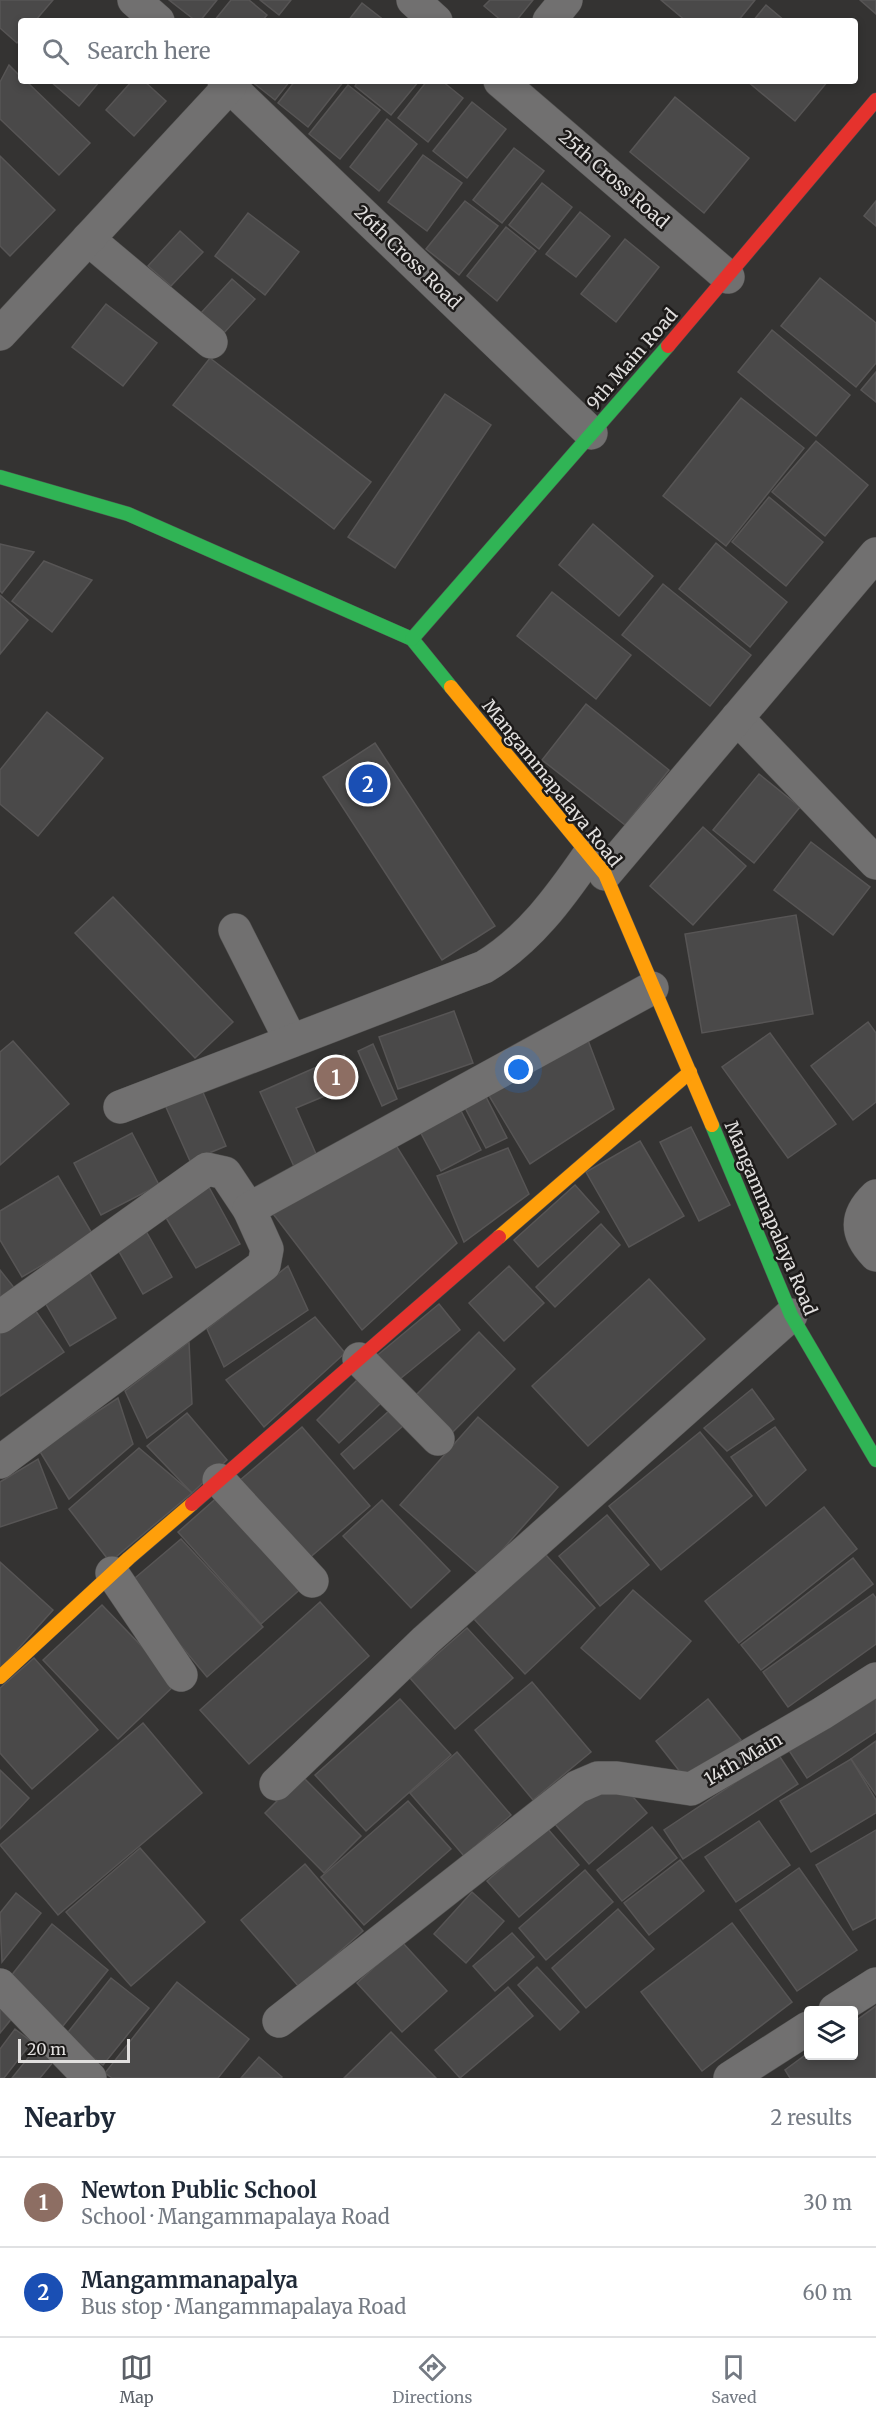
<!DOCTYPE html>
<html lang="en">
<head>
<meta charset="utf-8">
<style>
  :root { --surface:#fff; --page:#f6f6f7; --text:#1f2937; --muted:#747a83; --line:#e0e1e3; --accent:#5b6067 }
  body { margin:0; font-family:Merriweather,serif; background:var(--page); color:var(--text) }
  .controls { position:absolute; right:18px; bottom:18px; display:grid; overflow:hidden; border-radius:6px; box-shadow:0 3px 9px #0003 }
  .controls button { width:54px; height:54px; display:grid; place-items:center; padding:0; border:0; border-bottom:2px solid var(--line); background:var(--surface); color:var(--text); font:30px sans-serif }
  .scale { position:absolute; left:18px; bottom:15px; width:112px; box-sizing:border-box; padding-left:6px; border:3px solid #e1dfde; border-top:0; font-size:16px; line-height:21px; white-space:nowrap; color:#e1dfde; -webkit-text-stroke:4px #1c1a19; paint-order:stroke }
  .you { position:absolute; left:519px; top:1070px; width:21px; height:21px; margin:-15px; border:4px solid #fff; border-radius:50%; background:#1a73e8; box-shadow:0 0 0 9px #1a73e833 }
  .badge { display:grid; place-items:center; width:39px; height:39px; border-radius:50%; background:var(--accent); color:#fff; font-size:20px; font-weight:700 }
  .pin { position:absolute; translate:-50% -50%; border:3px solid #fff; box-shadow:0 2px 6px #0006 }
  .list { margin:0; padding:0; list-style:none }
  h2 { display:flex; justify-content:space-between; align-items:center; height:78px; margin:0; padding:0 24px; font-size:26px }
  h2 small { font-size:20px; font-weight:400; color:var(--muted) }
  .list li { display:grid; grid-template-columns:39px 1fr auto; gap:18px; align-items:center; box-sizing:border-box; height:90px; padding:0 24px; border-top:2px solid var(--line) }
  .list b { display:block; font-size:22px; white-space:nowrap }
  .list p { margin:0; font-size:20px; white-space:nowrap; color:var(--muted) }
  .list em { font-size:20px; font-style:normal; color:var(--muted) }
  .icon { flex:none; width:33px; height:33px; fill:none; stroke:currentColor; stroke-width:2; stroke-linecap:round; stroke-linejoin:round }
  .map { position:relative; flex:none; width:876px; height:2078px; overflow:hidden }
  .search { position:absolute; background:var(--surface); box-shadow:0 3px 9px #0003; left:18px; right:18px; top:18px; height:66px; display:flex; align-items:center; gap:15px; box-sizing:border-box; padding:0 21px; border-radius:6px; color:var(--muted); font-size:22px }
  .sheet { height:258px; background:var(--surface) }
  nav { display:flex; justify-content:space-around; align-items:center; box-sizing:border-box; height:84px; border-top:2px solid var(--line); background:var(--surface); font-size:16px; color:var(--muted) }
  nav a { display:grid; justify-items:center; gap:3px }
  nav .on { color:var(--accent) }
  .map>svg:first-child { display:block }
</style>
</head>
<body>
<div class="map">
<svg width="876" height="2078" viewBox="0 0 876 2078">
  <rect width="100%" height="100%" fill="#343332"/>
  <g fill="#4a4949" stroke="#575555" stroke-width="1.5">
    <polygon points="0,0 53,0 35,21 21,21 21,38 17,43 0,28"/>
    <polygon points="169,0 217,0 200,21 196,21"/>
    <polygon points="231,0 249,0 267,15 262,21 214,21"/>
    <polygon points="260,0 291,0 279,15"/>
    <polygon points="490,0 533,0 516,21 502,21 484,6"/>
    <polygon points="661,0 755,0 738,21 686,21"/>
    <polygon points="860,0 876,0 876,14"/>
    <polygon points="362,3 385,21 348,21"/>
    <polygon points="766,5 785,21 753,21"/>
    <polygon points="9,65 21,77 21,81 26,81 90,143 59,175 0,119 0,82"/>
    <polygon points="50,81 100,81 79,106"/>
    <polygon points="132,81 144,81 166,101 134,136 106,110"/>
    <polygon points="251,81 290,81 275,100"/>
    <polygon points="295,81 344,81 308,127 278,103"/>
    <polygon points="358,81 419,81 391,115 355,86"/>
    <polygon points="427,81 442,81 463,98 428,142 398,118"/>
    <polygon points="747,81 828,81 795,121"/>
    <polygon points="348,85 380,110 340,159 309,134"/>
    <polygon points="675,97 749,158 704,213 630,152"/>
    <polygon points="472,102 506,129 467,178 433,151"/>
    <polygon points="387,119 417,144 379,191 350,167"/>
    <polygon points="514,148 544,171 502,223 473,200"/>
    <polygon points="423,155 462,183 427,231 388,202"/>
    <polygon points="0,156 55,210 10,256 0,246"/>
    <polygon points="542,183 572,207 539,249 509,225"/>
    <polygon points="465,201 498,226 459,275 426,249"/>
    <polygon points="876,201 876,226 864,216"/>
    <polygon points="580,212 610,236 576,277 546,254"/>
    <polygon points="248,213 299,252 265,295 215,256"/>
    <polygon points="506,227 536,251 497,301 467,276"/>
    <polygon points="180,231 203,252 171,286 148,266"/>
    <polygon points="625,239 659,267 616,322 581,294"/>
    <polygon points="820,278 876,323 876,363 856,387 781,326"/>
    <polygon points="232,279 255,299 223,334 201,313"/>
    <polygon points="106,304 157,343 123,386 72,347"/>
    <polygon points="772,330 850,395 816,436 738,372"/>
    <polygon points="210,358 371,482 334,529 173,405"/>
    <polygon points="876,372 876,402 861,390"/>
    <polygon points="445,394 491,425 395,568 348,537"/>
    <polygon points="741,398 804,448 726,546 663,496"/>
    <polygon points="816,441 868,485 825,536 772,492"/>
    <polygon points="769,497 823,542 786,586 732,542"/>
    <polygon points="593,524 653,576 619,616 559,565"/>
    <polygon points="716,543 787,602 750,647 679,589"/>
    <polygon points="0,544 34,552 2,593 0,591"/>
    <polygon points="44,561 92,580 52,632 12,601"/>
    <polygon points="663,584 751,655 710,706 622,635"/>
    <polygon points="552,592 631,655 596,699 517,636"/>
    <polygon points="0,595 28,620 0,654"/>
    <polygon points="586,704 669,770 625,825 542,760"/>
    <polygon points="47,712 103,758 38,836 0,804 0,770"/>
    <polygon points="375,743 495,926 442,960 323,777"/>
    <polygon points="759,774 800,807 754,863 713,830"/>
    <polygon points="703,827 746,866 693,925 650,886"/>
    <polygon points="811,842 870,887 833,935 774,890"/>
    <polygon points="113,897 233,1022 195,1058 75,933"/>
    <polygon points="796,915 813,1014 702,1033 685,934"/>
    <polygon points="454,1011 473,1063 398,1089 379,1037"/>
    <polygon points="868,1022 876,1033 876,1102 853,1120 811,1066"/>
    <polygon points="770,1033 836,1124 788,1158 722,1067"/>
    <polygon points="586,1035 614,1109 530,1164 485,1089"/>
    <polygon points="13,1041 69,1104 0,1165 0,1052"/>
    <polygon points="373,1044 397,1099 382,1106 358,1051"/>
    <polygon points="344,1055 356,1083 296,1108 320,1163 297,1173 260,1092"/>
    <polygon points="482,1089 507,1138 486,1148 461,1100"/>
    <polygon points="202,1090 226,1146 190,1161 165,1105"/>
    <polygon points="456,1101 481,1150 441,1171 415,1122"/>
    <polygon points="691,1127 730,1205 699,1221 660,1142"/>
    <polygon points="132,1133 159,1185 101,1215 74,1163"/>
    <polygon points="392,1139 457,1243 362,1330 267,1206"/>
    <polygon points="640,1141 684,1216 629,1247 586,1172"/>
    <polygon points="508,1148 529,1194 464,1242 437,1176"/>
    <polygon points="58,1176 93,1235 22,1277 0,1240 0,1211"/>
    <polygon points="204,1178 240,1244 196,1268 165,1216"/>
    <polygon points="575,1185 599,1212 538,1267 514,1240"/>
    <polygon points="142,1224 172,1277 143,1294 113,1241"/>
    <polygon points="601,1224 620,1245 555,1307 536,1287"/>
    <polygon points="288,1266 308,1310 224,1367 207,1329"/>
    <polygon points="509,1266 544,1303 504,1341 469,1303"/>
    <polygon points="0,1270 16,1290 0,1302"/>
    <polygon points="89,1272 116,1318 70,1346 43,1299"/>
    <polygon points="649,1279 705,1339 588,1446 532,1386"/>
    <polygon points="439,1304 460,1330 395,1383 374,1358"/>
    <polygon points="33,1307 64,1352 0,1396 0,1330"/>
    <polygon points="315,1317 345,1353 264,1427 226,1380"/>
    <polygon points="479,1332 515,1369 444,1441 407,1404"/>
    <polygon points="189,1342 192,1404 147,1438 125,1391"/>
    <polygon points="358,1379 381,1403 339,1443 317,1420"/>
    <polygon points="752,1389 774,1419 727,1451 704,1428"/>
    <polygon points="118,1398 133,1444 69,1499 39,1450"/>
    <polygon points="390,1410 404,1425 354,1469 341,1454"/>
    <polygon points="187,1413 227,1460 192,1493 147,1446"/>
    <polygon points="478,1417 558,1487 480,1575 400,1505"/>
    <polygon points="302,1427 370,1506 307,1560 239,1481"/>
    <polygon points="775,1427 806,1470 766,1506 731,1457"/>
    <polygon points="700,1432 752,1496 661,1570 609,1506"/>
    <polygon points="139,1448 192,1493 110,1562 69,1509"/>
    <polygon points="38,1459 57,1508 0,1527 0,1482"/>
    <polygon points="221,1494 304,1586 261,1624 178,1532"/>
    <polygon points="382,1500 450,1571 411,1608 343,1536"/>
    <polygon points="824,1507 857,1549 739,1643 705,1601"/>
    <polygon points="607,1515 649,1565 600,1606 559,1556"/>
    <polygon points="181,1539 263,1627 207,1677 129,1583"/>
    <polygon points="545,1554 595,1608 525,1674 474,1619"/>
    <polygon points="853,1558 873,1584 761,1670 741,1645"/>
    <polygon points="0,1562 53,1610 0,1669"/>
    <polygon points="633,1590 691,1641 640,1699 581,1648"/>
    <polygon points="873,1594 876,1598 876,1644 788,1707 763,1672"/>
    <polygon points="320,1602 369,1656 249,1764 200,1710"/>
    <polygon points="102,1605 177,1683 118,1739 43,1660"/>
    <polygon points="467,1628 513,1678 455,1729 410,1678"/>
    <polygon points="34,1658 98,1730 32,1789 0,1753 0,1688"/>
    <polygon points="532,1682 591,1752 533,1800 475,1730"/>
    <polygon points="876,1685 876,1732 807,1778 786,1746"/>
    <polygon points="400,1699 451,1755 366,1831 315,1775"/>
    <polygon points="708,1699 741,1740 688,1782 656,1741"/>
    <polygon points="143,1723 202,1793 58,1915 0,1845"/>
    <polygon points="876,1741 876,1795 851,1759"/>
    <polygon points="457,1752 511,1815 464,1856 410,1793"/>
    <polygon points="778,1754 798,1784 683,1859 664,1830"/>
    <polygon points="851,1759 876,1800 876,1813 811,1852 780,1801"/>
    <polygon points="607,1767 647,1813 589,1864 549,1817"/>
    <polygon points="0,1770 29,1798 0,1829"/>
    <polygon points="302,1776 361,1836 324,1873 265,1813"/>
    <polygon points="408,1801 451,1849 364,1925 321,1877"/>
    <polygon points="759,1821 790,1865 736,1902 705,1857"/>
    <polygon points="652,1827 677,1858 622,1901 597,1870"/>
    <polygon points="547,1828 579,1865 519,1917 487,1881"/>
    <polygon points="876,1830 876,1918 853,1930 816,1865"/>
    <polygon points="140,1848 205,1922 131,1986 66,1912"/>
    <polygon points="680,1860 704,1891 649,1935 624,1903"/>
    <polygon points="305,1864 363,1931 299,1987 241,1920"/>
    <polygon points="799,1868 857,1950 797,1991 740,1910"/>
    <polygon points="585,1870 613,1902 546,1960 519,1928"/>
    <polygon points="472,1892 504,1921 466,1963 434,1934"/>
    <polygon points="16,1893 41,1913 2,1962 0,1913"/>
    <polygon points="618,1909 654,1949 586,2008 552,1968"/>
    <polygon points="732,1923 792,2002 702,2071 641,1992"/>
    <polygon points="52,1924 108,1970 63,2026 7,1981"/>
    <polygon points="512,1933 534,1957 495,1991 473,1966"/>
    <polygon points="402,1942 447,1991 402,2032 357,1983"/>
    <polygon points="537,1967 579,2012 560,2030 518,1985"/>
    <polygon points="111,1978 149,2008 103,2065 65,2036"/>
    <polygon points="177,1982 249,2039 218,2078 112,2078 105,2073"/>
    <polygon points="508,1987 533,2016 460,2078 435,2050"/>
    <polygon points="0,2006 13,2017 0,2033"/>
    <polygon points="876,2006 876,2078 790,2078 785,2070 808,2053 808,2056 854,2056 854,2022"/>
    <polygon points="15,2029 32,2042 4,2078 0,2078 0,2049"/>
    <polygon points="391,2032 436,2078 344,2078"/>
    <polygon points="36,2048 54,2061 40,2078 12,2078"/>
    <polygon points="259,2057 282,2077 281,2078 241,2078"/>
  </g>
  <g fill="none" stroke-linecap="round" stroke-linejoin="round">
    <defs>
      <g id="street">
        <polyline points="134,0 158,21"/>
        <polyline points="413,0 436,21"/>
        <polyline points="549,21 566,0"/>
        <polyline points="224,81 591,433"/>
        <polyline points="500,81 728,277"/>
        <polyline points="88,239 211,342"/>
        <polyline points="0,334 230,86"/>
        <polyline points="737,718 876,863"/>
        <polyline points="605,874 876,554"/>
        <polyline points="235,930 291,1041"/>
        <path d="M120,1107L484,967C529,940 560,897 589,855"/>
        <path d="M876,1196C854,1217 856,1234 876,1255"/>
        <polyline points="0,1317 207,1169 225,1173 249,1209"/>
        <polyline points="359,1359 438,1439"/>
        <polyline points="0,1462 264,1265 267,1249 249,1209 652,988"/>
        <polyline points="219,1480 312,1581"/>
        <polyline points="112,1573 181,1675"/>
        <polyline points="276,1784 426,1640 791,1315"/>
        <polyline points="0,1985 90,2078"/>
        <polyline points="835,2010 876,1984"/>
        <polyline points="279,2021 577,1787 598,1778 617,1778 691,1789 821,1714 876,1679"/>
        <polyline points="730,2078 808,2028"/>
      </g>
      <g id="fast">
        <polyline points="0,477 128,514 412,639 451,687"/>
        <polyline points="412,639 668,346"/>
        <polyline points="712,1125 791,1315 876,1460"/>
      </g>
      <g id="slow">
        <polyline points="451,687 605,874 712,1125"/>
        <polyline points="499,1237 690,1072"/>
        <polyline points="0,1677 129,1558 192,1504"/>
      </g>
      <g id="jam">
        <polyline points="668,346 876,100"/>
        <polyline points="192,1504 499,1237"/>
      </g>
    </defs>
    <use href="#street" stroke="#504f4e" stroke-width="34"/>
    <use href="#fast" stroke="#504f4e" stroke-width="15"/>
    <use href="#slow" stroke="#504f4e" stroke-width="15"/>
    <use href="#jam" stroke="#504f4e" stroke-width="15"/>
    <use href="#street" stroke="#717070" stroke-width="33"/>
    <use href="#fast" stroke="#30b455" stroke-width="14"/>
    <use href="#slow" stroke="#ff9f0a" stroke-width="14"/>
    <use href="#jam" stroke="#e5322d" stroke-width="14"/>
  </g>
  <g text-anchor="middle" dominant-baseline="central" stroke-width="5" stroke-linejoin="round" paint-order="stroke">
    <g font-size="18" fill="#e1dfde" stroke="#1c1a19">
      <text transform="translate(614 179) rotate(41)">25th Cross Road</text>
      <text transform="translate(408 257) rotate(44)">26th Cross Road</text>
      <text transform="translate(632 359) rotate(-49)">9th Main Road</text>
      <text transform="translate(552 783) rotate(51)">Mangammapalaya Road</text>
      <text transform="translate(771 1218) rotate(67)">Mangammapalaya Road</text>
      <text transform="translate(743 1759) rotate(-30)">14th Main</text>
    </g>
  </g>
</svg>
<div class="controls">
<button><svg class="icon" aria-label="layers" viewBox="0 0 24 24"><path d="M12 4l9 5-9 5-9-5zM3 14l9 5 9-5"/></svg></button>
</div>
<div class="scale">20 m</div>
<div class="you"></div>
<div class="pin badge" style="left:336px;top:1077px;background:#8d6e63">1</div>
<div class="pin badge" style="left:368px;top:784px;background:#1a4fb4">2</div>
<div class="search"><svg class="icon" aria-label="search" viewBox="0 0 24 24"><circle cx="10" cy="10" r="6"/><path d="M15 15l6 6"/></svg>Search here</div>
</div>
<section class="sheet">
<h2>Nearby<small>2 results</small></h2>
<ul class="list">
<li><span class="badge" style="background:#8d6e63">1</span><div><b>Newton Public School</b><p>School · Mangammapalaya Road</p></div><em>30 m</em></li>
<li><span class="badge" style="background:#1a4fb4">2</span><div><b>Mangammanapalya</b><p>Bus stop · Mangammapalaya Road</p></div><em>60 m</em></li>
</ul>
</section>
<nav>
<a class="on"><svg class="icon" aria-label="map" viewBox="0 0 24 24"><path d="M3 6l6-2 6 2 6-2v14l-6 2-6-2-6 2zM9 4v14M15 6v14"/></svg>Map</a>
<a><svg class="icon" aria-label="directions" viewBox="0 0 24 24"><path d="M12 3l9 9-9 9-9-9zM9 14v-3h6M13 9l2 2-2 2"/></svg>Directions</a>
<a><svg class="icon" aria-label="saved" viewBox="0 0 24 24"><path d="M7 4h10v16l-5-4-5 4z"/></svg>Saved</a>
</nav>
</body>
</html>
